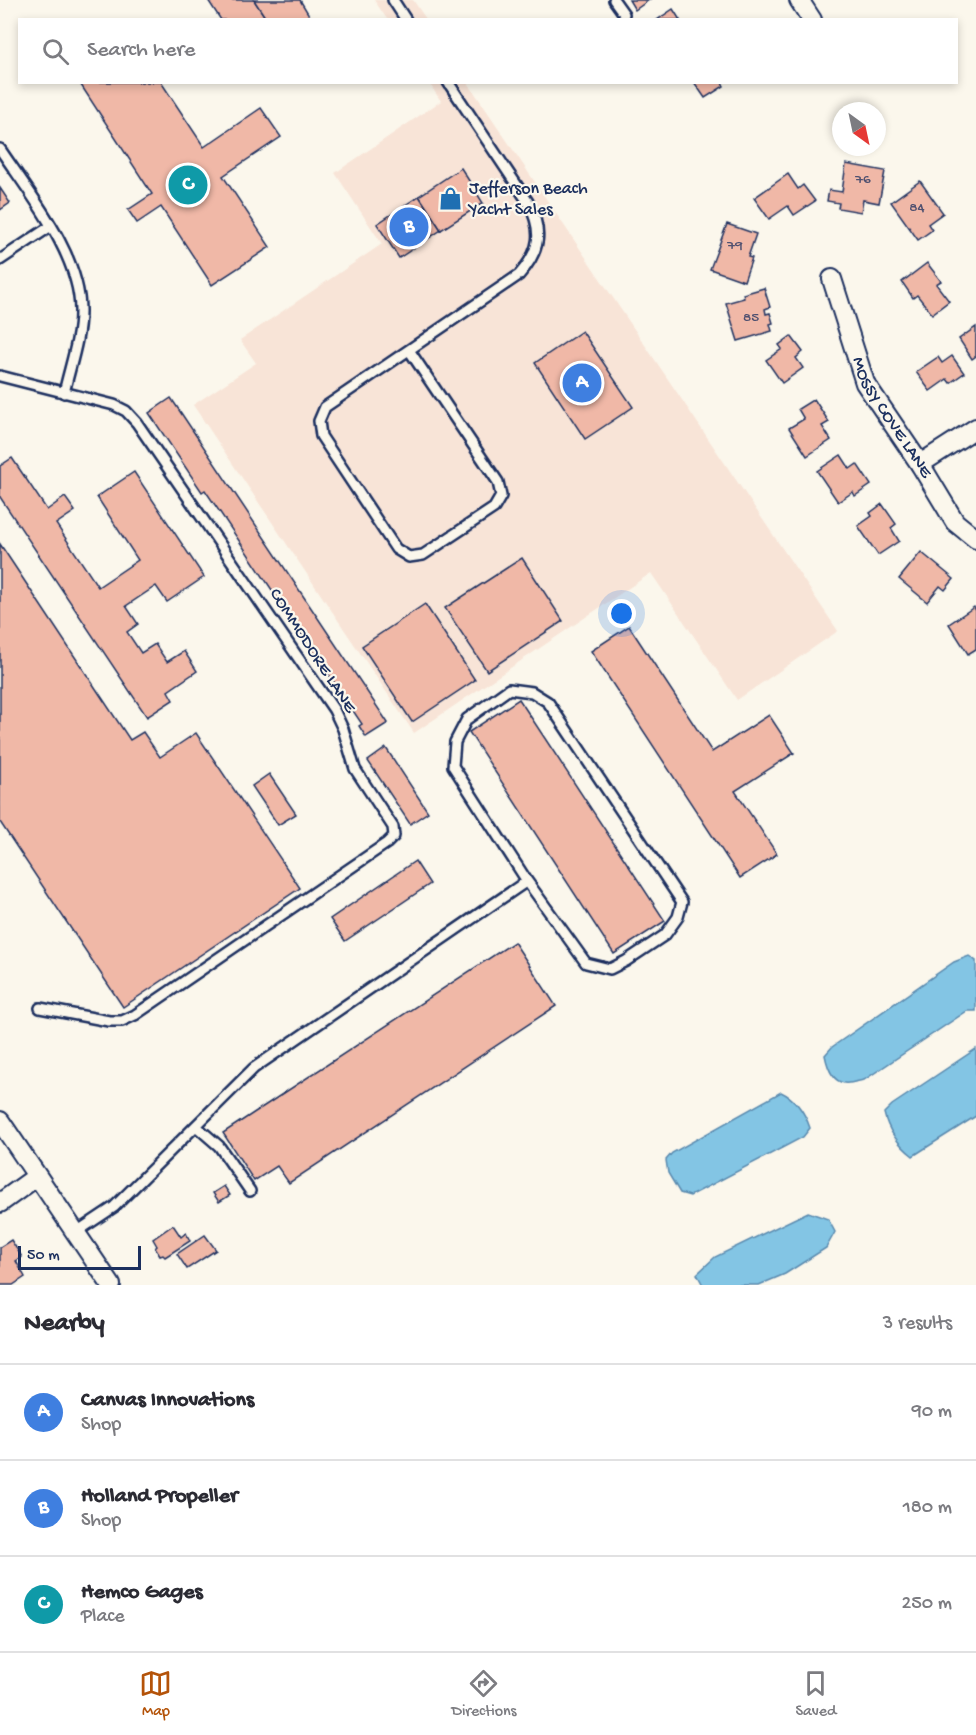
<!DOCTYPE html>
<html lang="en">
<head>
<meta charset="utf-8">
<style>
  :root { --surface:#fff; --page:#f2f2f3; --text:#2b2b33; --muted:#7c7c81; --line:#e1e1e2; --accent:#b45309 }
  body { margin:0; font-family:"Gochi Hand",sans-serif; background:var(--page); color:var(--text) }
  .compass { position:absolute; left:832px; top:102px; width:54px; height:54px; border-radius:50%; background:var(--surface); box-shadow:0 3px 9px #0003; rotate:147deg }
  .scale { position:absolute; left:18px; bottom:15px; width:123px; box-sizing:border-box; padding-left:6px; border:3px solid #1b2f5e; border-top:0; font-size:16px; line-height:21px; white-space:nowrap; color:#1b2f5e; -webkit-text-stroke:4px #fbf7ec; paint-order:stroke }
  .you { position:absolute; left:622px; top:614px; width:21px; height:21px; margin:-15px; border:4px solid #fff; border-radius:50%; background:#1a73e8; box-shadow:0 0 0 9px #1a73e833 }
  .badge { display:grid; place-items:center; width:39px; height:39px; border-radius:50%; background:var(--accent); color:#fff; font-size:20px; font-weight:700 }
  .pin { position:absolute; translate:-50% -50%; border:3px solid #fff; box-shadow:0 2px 6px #0006 }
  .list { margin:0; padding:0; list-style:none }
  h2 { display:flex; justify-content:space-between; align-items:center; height:78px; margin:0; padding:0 24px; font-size:26px }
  h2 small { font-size:20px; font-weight:400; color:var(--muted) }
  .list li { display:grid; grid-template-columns:39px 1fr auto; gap:18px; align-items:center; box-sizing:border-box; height:96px; padding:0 24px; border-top:2px solid var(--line) }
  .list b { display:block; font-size:22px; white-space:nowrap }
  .list p { margin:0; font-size:20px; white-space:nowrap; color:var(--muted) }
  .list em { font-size:20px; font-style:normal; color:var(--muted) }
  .icon { flex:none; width:33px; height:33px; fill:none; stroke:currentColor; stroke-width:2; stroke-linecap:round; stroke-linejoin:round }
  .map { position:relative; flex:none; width:976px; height:1285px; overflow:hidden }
  .search { position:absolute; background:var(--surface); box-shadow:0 3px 9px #0003; left:18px; right:18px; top:18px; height:66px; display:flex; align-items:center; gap:15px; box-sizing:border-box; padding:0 21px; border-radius:0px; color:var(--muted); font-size:22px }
  .sheet { height:366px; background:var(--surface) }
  nav { display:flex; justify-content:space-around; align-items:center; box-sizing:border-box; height:84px; border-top:2px solid var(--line); background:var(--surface); font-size:16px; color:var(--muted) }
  nav a { display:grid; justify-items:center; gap:3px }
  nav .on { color:var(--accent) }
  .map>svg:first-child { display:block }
</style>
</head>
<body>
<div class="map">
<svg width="976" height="1285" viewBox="0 0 976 1285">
  <rect width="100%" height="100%" fill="#fbf7ec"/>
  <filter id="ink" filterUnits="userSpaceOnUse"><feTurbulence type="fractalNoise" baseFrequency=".0167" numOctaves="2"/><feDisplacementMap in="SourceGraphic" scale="12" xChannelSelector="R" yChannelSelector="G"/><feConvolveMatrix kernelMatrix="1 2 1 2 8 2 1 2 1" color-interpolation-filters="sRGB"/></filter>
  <g filter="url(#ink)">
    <g fill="#f8e4d7">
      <polygon points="374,0 413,0 426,19 387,19"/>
      <polygon points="429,83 468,83 838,631 737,700 651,573 414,733 193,405 256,363 240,340 382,244 335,173 441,101"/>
    </g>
    <g fill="#83c5e4" stroke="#5989ae" stroke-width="1.5">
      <path d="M969,956L976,961V1011H967L864,1080C858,1081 850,1084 844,1083C832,1081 827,1065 825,1055L832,1047L954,962Z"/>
      <path d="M976,1049V1116L913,1156C899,1145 888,1131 884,1113L892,1105Z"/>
      <path d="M781,1092C796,1099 805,1113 810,1128L803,1137L690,1196L680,1193L668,1173L666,1160L672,1153Z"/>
      <polygon points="808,1212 828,1219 835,1232 826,1248 785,1274 759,1285 703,1285 697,1274 715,1257"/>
    </g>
    <g fill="#f0b8a7" stroke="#1b2f5e" stroke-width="1.5">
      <polygon points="208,0 254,0 267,20 221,20"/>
      <polygon points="254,0 300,0 312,20 267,20"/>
      <polygon points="629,0 649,0 635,10"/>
      <polygon points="673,9 680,20 657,20"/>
      <polygon points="79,82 161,82 204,147 261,108 281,137 223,176 270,247 212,285 161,207 137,223 128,210 152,194"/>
      <polygon points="694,82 722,82 724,86 705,98"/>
      <polygon points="846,164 885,171 879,203 863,200 861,212 838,208 839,203 827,201 829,190 842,192"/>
      <polygon points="461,168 483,203 441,230 419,196"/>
      <polygon points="788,174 798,189 803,185 815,201 794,215 788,206 769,219 754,198"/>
      <polygon points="920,181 943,213 928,224 932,230 918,240 891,202"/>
      <polygon points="0,188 10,203 0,210"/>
      <polygon points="419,196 441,230 399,258 377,224"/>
      <polygon points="727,224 756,234 748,257 752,258 744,281 710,269"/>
      <polygon points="927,263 941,281 936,284 949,301 932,314 917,295 913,298 902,282"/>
      <polygon points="764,288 770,307 765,309 766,314 770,313 773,323 770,324 772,331 738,341 726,303 744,298 743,294"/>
      <polygon points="976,327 976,356 972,359 959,339"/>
      <polygon points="582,331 633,407 585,439 535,363"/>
      <polygon points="791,336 803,352 796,358 803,368 782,383 766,360 782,349 779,345"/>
      <polygon points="952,356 964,373 950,383 947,379 930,391 916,372 938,357 942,363"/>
      <polygon points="171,398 388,723 366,737 359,726 362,724 205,490 202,492 149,413"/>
      <polygon points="814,399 829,422 822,426 831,440 807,456 789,428 804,419 798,409"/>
      <polygon points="841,455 850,469 857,464 871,485 855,496 853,492 838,502 817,471"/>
      <polygon points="12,458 47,510 65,497 75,511 56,524 98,587 138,560 97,497 134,472 204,577 167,602 156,586 126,606 138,624 127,632 141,653 155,644 167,662 184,651 197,671 168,691 173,700 147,717 0,497 0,466"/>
      <polygon points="882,504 896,524 891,528 899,541 878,555 858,526 872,516 870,513"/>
      <polygon points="0,544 130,740 143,732 160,757 196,733 300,888 123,1007 0,822"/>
      <polygon points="921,552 954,579 945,590 940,586 927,602 899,579"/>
      <polygon points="522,558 563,621 487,671 445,608"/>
      <polygon points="425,604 475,680 412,722 362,646"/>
      <polygon points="974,607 976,611 976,649 968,654 949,624"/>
      <polygon points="629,626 712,752 769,715 794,753 735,791 777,854 740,878 591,651"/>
      <polygon points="519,699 665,921 614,954 469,732"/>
      <polygon points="386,748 428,812 410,824 368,761"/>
      <polygon points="269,774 296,814 278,825 252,786"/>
      <polygon points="415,861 430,884 345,941 330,919"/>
      <polygon points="514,942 556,1006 289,1183 277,1166 254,1181 223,1133"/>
      <polygon points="224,1186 230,1195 219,1202 213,1193"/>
      <polygon points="173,1225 181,1237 186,1233 190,1241 165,1257 163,1255 160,1256 155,1248 157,1246 153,1239"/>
      <polygon points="205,1235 216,1250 187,1269 177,1254"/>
      <polygon points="11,1240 22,1257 16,1261 25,1277 13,1285 0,1285 0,1247"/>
    </g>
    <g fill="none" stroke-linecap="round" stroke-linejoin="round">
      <defs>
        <g id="lane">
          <polyline points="393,0 406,20"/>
          <polyline points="614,0 624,14"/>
          <path d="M0,149C30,194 81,256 80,312C80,339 70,366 64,393"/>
          <polyline points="0,260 51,226"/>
          <path d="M409,350L498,482L501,496L494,508L423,555L409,557L396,549L321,436L319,421L325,407L519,275C541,250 543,231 528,202L448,82"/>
          <polyline points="0,376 114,405 126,411 137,423 334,710 343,729 355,769 393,827 394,836 387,843 135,1015 122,1021 109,1021 40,1008"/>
          <polyline points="196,1126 219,1146 250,1191"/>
          <polyline points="75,1233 114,1207 254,1068 527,881 586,963 610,969 626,961 665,935 678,917 682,902 548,702 532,692 509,689 467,719 455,742 453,766 527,881"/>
        </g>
        <g id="street">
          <polyline points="799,0 812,20"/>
          <path id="s1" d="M832,279L865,383L920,464L955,522L976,539"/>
          <polyline points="920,464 976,428"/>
          <polyline points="0,1121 111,1285"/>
          <polyline points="0,1203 36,1177"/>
        </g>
      </defs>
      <use href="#lane" stroke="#1b2f5e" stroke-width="14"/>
      <use href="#street" stroke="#1b2f5e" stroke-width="22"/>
      <use href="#lane" stroke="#fbf7ec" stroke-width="9"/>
      <use href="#street" stroke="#fbf7ec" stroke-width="18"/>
    </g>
  </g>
  <defs>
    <symbol id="shop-bare" viewBox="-9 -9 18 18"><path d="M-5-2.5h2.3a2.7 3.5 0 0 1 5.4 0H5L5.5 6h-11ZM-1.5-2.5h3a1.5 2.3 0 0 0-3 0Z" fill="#1f6fb2" stroke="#fbf7ec" stroke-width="2.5" paint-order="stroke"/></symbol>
  </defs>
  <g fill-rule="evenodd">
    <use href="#shop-bare" x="434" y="182" width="33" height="33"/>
  </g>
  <g text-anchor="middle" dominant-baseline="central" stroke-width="4.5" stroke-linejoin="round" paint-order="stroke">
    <g font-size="15" fill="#505170">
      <text x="863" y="180">76</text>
      <text x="917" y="208">84</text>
      <text x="735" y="246">79</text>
      <text x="751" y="318">85</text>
    </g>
    <g font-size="18" fill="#1b2f5e" stroke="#fbf7ec" text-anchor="start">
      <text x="469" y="189">Jefferson Beach<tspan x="469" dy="21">Yacht Sales</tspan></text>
    </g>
    <g font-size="18" fill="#1b2f5e" stroke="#fbf7ec">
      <text stroke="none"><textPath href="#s1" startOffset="152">MOSSY COVE LANE</textPath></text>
      <text transform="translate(312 651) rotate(57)">COMMODORE LANE</text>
    </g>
  </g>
</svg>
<svg class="compass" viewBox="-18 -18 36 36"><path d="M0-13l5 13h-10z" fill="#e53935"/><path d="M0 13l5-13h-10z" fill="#7c7c81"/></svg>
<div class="scale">50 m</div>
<div class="you"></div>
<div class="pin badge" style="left:582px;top:383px;background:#3f7fe0">A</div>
<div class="pin badge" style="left:409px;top:227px;background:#3f7fe0">B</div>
<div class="pin badge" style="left:188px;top:185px;background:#0f9aa8">C</div>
<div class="search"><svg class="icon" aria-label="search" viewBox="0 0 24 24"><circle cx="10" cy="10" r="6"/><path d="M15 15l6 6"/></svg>Search here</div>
</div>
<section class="sheet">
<h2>Nearby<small>3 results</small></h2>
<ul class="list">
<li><span class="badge" style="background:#3f7fe0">A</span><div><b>Canvas Innovations</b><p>Shop</p></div><em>90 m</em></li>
<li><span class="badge" style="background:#3f7fe0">B</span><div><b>Holland Propeller</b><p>Shop</p></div><em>180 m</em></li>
<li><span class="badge" style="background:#0f9aa8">C</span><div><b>Hemco Gages</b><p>Place</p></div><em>250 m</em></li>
</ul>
</section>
<nav>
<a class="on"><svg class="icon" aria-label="map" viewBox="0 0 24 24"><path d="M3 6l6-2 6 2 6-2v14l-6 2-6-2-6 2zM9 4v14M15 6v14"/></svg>Map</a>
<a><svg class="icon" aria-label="directions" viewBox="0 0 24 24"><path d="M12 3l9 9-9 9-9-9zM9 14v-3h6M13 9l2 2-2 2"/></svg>Directions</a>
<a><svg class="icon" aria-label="saved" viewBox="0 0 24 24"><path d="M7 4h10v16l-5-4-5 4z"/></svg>Saved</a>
</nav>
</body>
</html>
